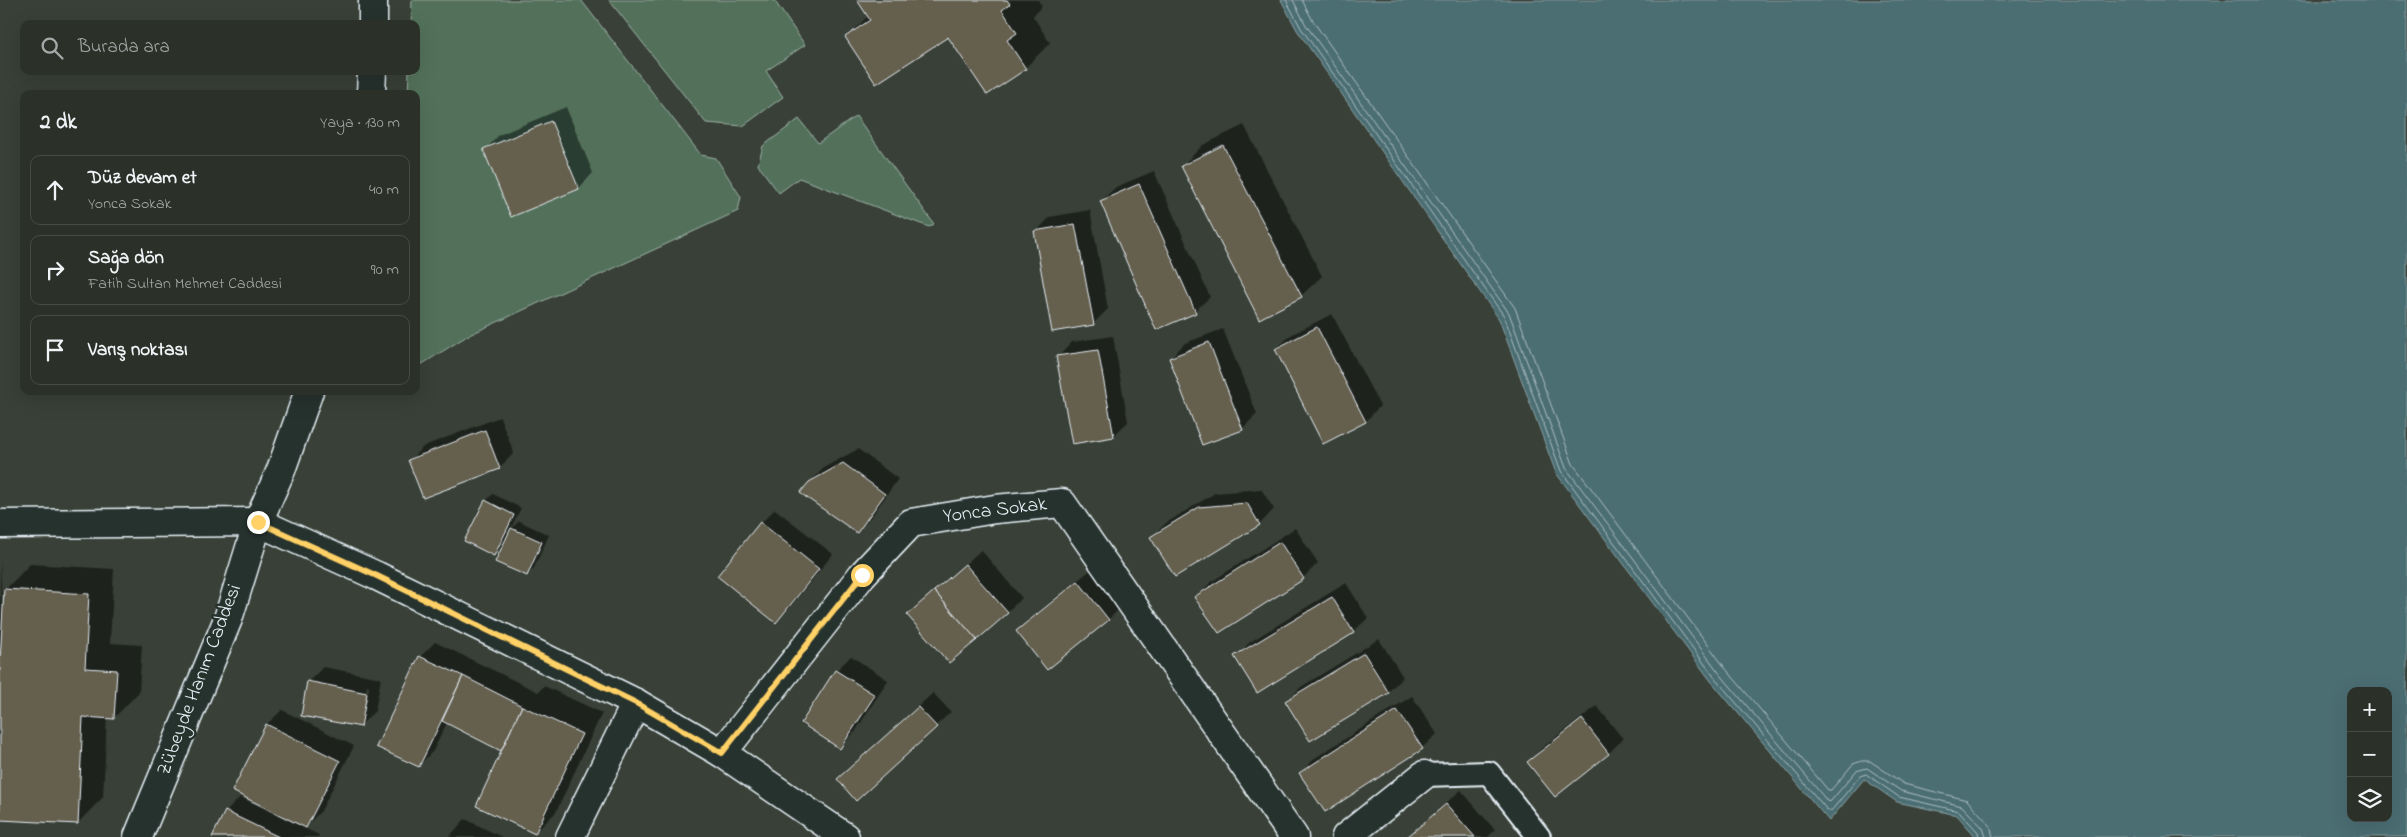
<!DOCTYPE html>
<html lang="tr">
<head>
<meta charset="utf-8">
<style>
  :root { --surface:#2b3029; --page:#333831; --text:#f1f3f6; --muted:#a6a9a8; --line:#474b46 }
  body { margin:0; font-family:"Indie Flower",sans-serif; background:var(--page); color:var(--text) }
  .controls { position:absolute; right:15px; bottom:15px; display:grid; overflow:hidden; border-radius:10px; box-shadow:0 5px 20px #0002 }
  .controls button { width:45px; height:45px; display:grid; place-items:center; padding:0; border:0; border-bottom:1px solid var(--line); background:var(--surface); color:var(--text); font:25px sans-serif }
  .stop { position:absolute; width:15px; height:15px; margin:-11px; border:4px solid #ffd166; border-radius:50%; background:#fff }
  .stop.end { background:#ffd166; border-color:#fff; box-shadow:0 1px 5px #0008 }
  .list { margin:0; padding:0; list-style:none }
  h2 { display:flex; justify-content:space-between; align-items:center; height:65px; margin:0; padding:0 20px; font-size:21px }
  h2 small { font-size:16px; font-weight:400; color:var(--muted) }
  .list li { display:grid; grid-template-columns:32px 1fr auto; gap:15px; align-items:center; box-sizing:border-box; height:70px; margin:0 10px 10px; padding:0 10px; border:1px solid var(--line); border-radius:10px }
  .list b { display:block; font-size:19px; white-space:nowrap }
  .list p { margin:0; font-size:16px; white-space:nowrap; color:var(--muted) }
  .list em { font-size:16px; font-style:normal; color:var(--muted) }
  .icon { flex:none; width:28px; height:28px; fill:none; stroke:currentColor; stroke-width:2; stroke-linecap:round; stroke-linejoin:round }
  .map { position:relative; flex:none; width:2407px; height:837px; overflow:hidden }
  .search { position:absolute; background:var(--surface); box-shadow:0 5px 20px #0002; left:20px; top:20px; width:400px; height:55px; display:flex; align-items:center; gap:12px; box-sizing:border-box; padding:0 18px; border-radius:10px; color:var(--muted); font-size:19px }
  .panel { position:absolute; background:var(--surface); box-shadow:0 5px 20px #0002; left:20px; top:90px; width:400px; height:305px; border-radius:10px }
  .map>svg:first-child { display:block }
</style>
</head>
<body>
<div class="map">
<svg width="2407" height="837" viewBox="0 0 2407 837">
  <rect width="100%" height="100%" fill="#394037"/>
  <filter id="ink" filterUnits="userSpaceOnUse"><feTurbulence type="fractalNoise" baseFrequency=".02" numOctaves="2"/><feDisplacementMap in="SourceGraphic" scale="10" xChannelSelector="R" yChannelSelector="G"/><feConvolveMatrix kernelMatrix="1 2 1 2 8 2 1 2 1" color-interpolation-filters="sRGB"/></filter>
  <g filter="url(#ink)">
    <g fill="#52715a" stroke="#9db1a9">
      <polygon points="412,0 581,0 701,155 716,158 741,197 738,211 467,336 416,368 416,94 408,94 409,71 416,71 416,24 411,24"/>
      <polygon points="609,0 774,0 805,45 766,71 783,97 743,126 706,123"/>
      <polygon points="856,116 934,224 929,227 799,178 779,193 758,165 763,146 799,119 818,143"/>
    </g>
    <path fill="#4c6e73" stroke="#8aa2a8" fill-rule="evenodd" d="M1281,0H2407V837H1976L1957,815L1897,802L1864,779L1829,821L1711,681L1556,473L1499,319L1297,30ZM2351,691H2388V818H2351Z"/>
    <g fill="#0007" fill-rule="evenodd">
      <polygon points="859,0 1038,0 1042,6 1033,16 1050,43 1025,68 948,35 847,37 869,15"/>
      <polygon points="566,107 593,173 579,188 512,215 485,150 499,135"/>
      <polygon points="1244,125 1322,276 1301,296 1182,166 1203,145"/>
      <polygon points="1154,171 1210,297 1195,311 1157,328 1101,201 1116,187"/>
      <polygon points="1090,210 1108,309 1093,324 1036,232 1050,217"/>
      <polygon points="1332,314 1380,406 1366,421 1323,443 1276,349 1291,335"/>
      <polygon points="1223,329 1257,414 1242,429 1170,358 1185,343"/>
      <polygon points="1113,336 1128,422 1113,436 1058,357 1072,342"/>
      <polygon points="500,417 514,453 499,468 410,460 424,446"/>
      <polygon points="858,449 898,479 871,517 856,532 810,482 825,467"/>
      <polygon points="1261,489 1274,509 1260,524 1175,576 1152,537 1166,523 1215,493"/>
      <polygon points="493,494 521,508 510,530 519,521 549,535 534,568 526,575 505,544 494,554 486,501"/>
      <polygon points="775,509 833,554 790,607 776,622 761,523"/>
      <polygon points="1295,528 1318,563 1303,578 1196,597 1211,582"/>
      <polygon points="981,550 1022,598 1007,612 909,615"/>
      <polygon points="0,560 2,606 4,606 5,590 30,564 114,569 110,643 142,645 139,692 114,718 107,717 103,797 78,823 0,819 2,648 0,650"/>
      <polygon points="1093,568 1123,605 1109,619 1047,668 1018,631 1032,617"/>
      <polygon points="1346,583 1368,618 1353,632 1236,657 1250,642"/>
      <polygon points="1379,639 1403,677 1388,692 1287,701 1301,687"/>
      <polygon points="435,642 538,692 544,686 602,713 556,812 535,833 505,745 501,749 447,723 433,751 419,766 378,746 420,657"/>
      <polygon points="851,656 888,680 855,732 840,747 803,723 836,671"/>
      <path d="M323,667L381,678L375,711L360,726L308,682ZM367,686L369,687L365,711H363Z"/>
      <polygon points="933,693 951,712 856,799 853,765"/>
      <polygon points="1412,696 1437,734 1422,748 1301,773 1315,758"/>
      <polygon points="1597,706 1623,739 1608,754 1529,762 1543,747"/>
      <polygon points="282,710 354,746 321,811 304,828 319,835 318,837 214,837 226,812 240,797 302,827 303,825 234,790 267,724"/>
      <polygon points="1461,790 1495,830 1488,837 1407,837"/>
      <polygon points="465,819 502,837 449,837"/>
    </g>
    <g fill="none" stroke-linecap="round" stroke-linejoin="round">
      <g stroke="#aabdc3" stroke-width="1">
        <polyline points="1286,0 1301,28 1504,316 1561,471 1715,678 1828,811 1831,811 1860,776 1866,774 1899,797 1959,811 1978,832 1979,837"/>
        <polyline points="1293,0 1306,25 1509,313 1566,468 1720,674 1828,802 1831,801 1856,771 1867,768 1901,791 1962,806 1983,828 1986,837"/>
        <polyline points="1302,0 1313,21 1515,308 1573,464 1726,669 1828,790 1831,790 1853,764 1862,761 1870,761 1904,784 1967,800 1990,825 1993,837"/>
      </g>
    </g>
    <g fill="#655e4e" stroke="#e8f1f8">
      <polygon points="857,0 1007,0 1010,4 1002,10 1017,33 1007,40 1026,69 987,95 948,37 876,84 845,37 870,20"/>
      <polygon points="551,121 579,189 511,217 483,149"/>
      <polygon points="1223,145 1302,297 1259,319 1181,166"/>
      <polygon points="1139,184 1196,313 1156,330 1100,201"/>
      <polygon points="1075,224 1094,325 1052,332 1034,231"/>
      <polygon points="1317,327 1366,422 1323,444 1275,349"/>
      <polygon points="1209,342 1243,430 1202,445 1169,358"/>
      <polygon points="1098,350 1114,437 1072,444 1056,356"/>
      <polygon points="485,430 500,469 423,498 408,460"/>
      <polygon points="843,463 885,494 857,533 800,493 809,482"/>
      <polygon points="485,500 514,515 494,556 464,541"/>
      <polygon points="1247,503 1260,525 1175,577 1150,537 1199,507"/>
      <polygon points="760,522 819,569 776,623 717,576"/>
      <polygon points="511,528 542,542 527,576 495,562"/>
      <polygon points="1280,542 1304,579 1219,633 1194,597"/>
      <polygon points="965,564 1008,613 977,640 934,591"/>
      <polygon points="1078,581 1109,620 1047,670 1016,631"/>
      <polygon points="4,589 89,594 85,668 117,670 114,719 83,717 78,824 0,820 0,662"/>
      <polygon points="934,591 977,640 949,663 907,615"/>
      <polygon points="1332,597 1354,633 1257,693 1234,656"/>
      <polygon points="1364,653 1389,693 1310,741 1285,701"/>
      <polygon points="419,656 463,676 419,767 376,747"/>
      <polygon points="835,670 875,695 840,749 801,723"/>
      <polygon points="463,676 522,706 501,751 442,721"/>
      <polygon points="307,681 367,693 361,727 301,716"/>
      <polygon points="522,706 582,734 535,834 476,806"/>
      <polygon points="918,707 937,727 856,801 837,779"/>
      <polygon points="1397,710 1423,749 1325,812 1299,773"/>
      <polygon points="1582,719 1609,754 1555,797 1527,762"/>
      <polygon points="266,724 340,761 306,828 232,791"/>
      <polygon points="1446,804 1475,837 1407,837"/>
      <polygon points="225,811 279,837 212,837"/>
    </g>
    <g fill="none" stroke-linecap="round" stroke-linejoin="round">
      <defs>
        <polyline id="lane" points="1424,775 1489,773 1539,837"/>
        <g id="street">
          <polyline points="722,753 862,575 911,523 995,509 1062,503 1294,837"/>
          <polyline points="138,837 228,619 258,522"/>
          <polyline points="570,837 636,703"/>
          <polyline points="1346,837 1424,775"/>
        </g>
        <g id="secondary">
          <polyline points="373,24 373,0"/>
          <polyline points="371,94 372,71"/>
          <polyline points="258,522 281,470 309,391"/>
          <polyline points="0,524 258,522 377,576 636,703 722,753 845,837"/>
        </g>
      </defs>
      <use href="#lane" stroke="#e8f1f8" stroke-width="26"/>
      <use href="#street" stroke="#e8f1f8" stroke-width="31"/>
      <use href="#secondary" stroke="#e8f1f8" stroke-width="31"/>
      <use href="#lane" stroke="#26332d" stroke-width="22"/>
      <use href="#street" stroke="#26332d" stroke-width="28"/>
      <use href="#secondary" stroke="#26332d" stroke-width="28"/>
    </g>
  </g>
  <g fill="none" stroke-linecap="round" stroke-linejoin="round" filter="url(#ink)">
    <polyline stroke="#ffd166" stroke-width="6" points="258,522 377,576 636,703 722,753 862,575"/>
  </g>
  <g text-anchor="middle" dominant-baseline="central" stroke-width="5" stroke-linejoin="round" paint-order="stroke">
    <g font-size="20" fill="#e8f1f8" stroke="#26332d">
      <text transform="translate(995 511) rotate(-7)">Yonca Sokak</text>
      <text transform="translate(200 680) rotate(-69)">Zübeyde Hanım Caddesi</text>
    </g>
  </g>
</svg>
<div class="controls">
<button>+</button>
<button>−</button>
<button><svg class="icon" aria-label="layers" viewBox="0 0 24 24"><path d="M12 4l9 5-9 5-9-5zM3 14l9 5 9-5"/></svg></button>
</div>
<div class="stop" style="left:862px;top:575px"></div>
<div class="stop end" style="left:258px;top:522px"></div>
<div class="search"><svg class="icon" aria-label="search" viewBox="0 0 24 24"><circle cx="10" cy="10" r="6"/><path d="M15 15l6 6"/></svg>Burada ara</div>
<section class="panel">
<h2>2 dk<small>Yaya · 130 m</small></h2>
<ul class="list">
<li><svg class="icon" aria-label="ahead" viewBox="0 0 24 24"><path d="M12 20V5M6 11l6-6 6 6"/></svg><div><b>Düz devam et</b><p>Yonca Sokak</p></div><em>40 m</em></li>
<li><svg class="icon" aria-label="right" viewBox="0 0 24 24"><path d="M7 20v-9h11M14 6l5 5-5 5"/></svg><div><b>Sağa dön</b><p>Fatih Sultan Mehmet Caddesi</p></div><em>90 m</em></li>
<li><svg class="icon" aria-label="arrive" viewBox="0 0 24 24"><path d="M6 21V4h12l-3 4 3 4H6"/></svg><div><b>Varış noktası</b></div></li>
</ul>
</section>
</div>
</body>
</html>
